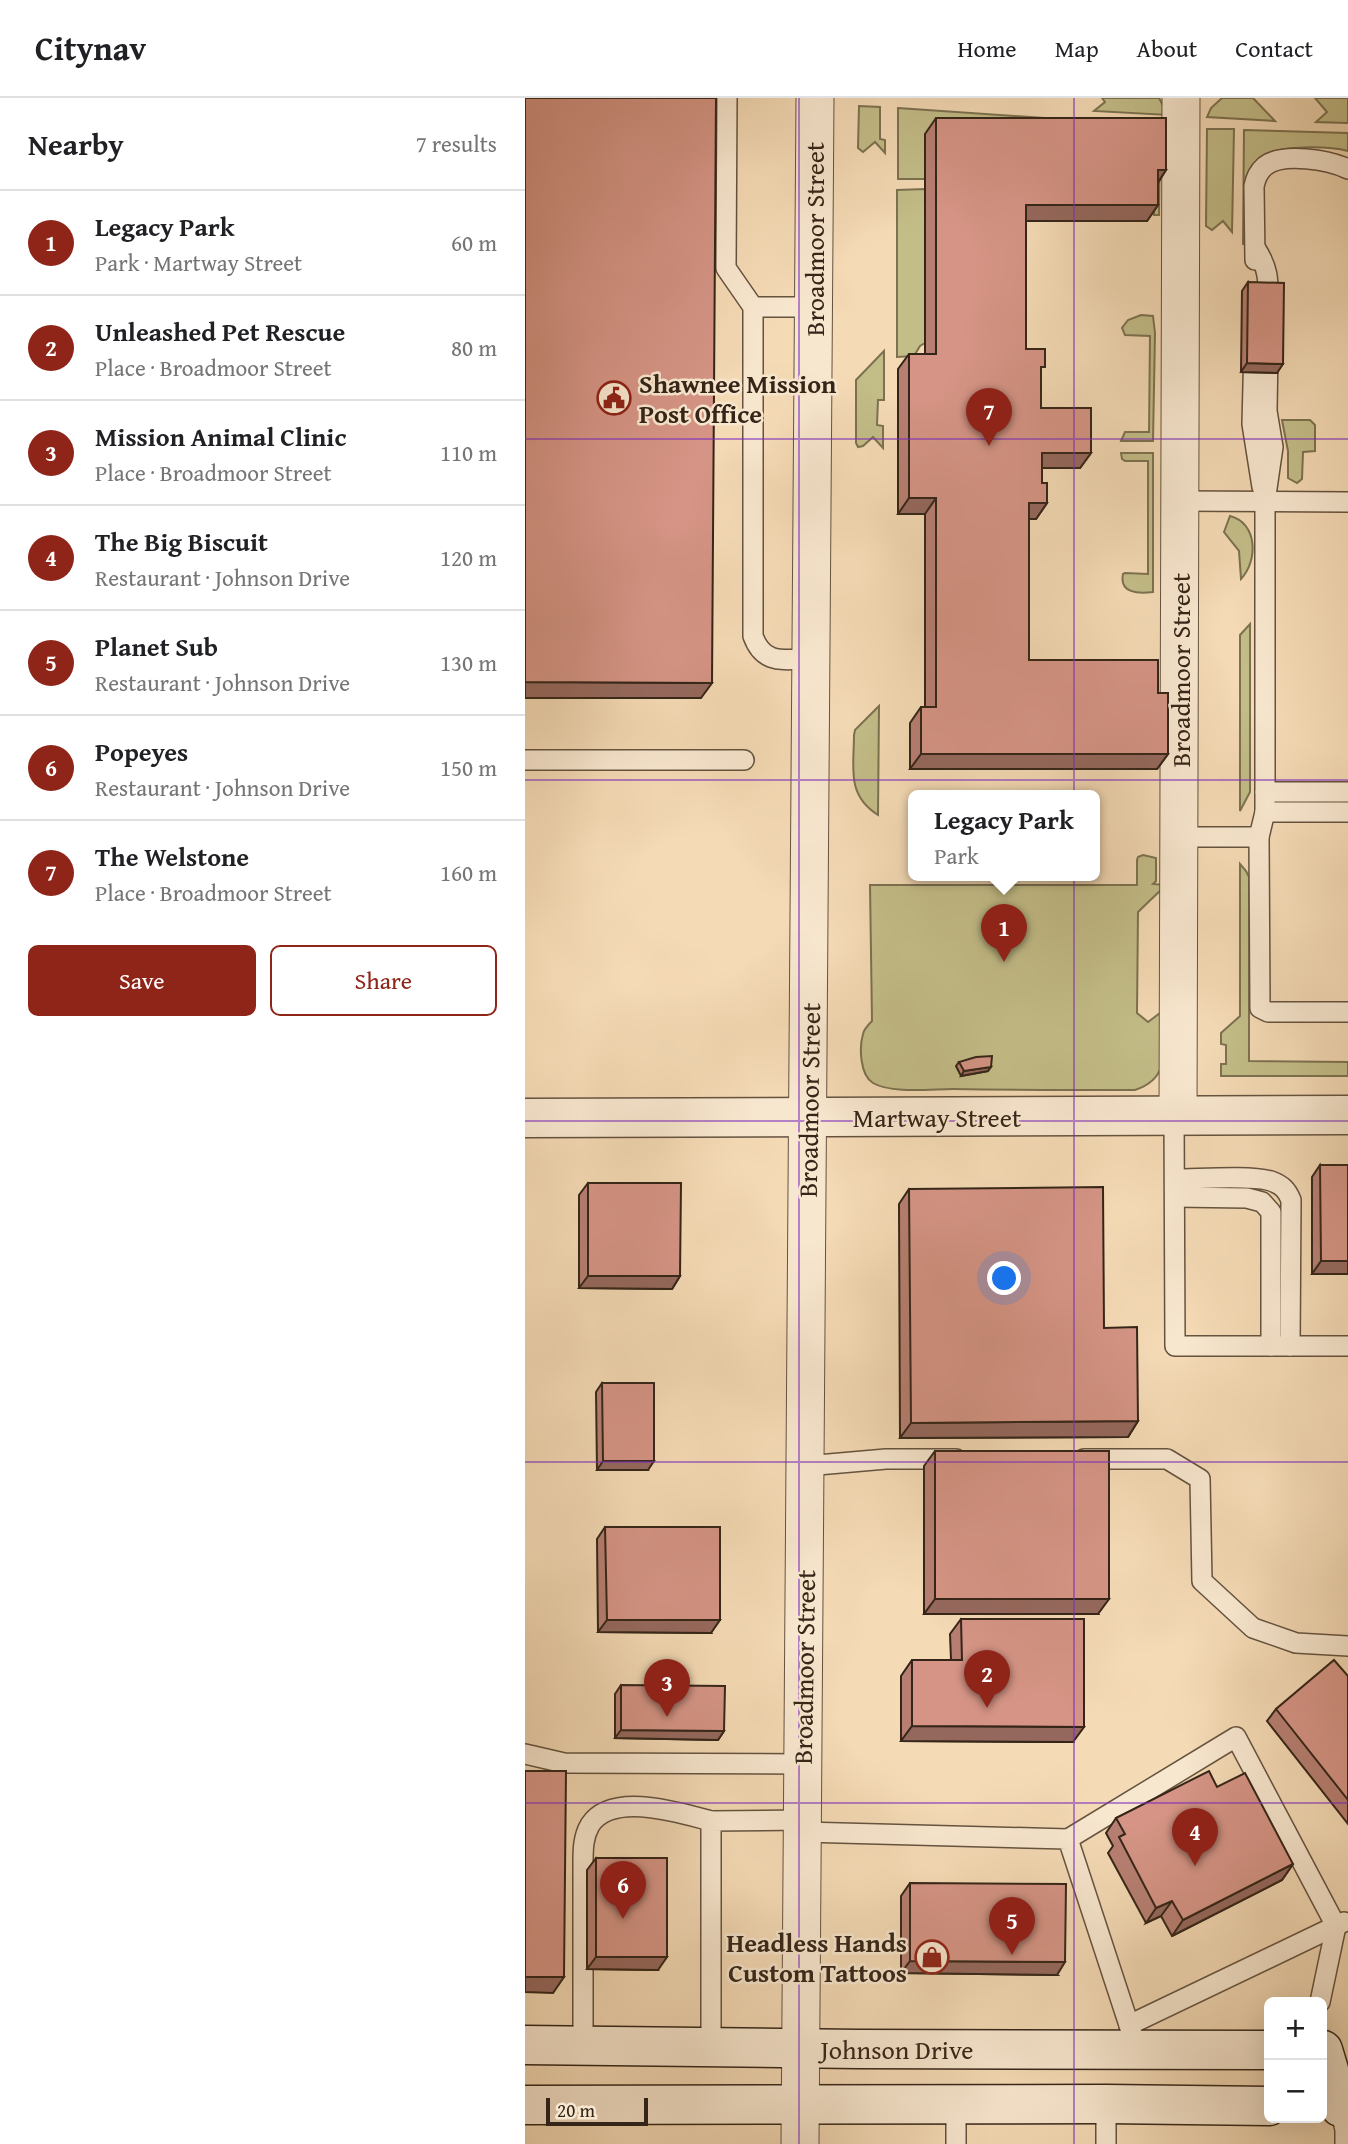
<!DOCTYPE html>
<html lang="en">
<head>
<meta charset="utf-8">
<style>
  :root { --surface:#fff; --page:#f6f6f6; --text:#202124; --muted:#757577; --line:#e0e0e0; --accent:#8f2418 }
  body { margin:0; font-family:"Gentium Book Plus",serif; background:var(--page); color:var(--text) }
  .controls { position:absolute; right:21px; bottom:21px; display:grid; overflow:hidden; border-radius:10px; box-shadow:0 7px 28px #0002 }
  .controls button { width:63px; height:63px; display:grid; place-items:center; padding:0; border:0; border-bottom:2px solid var(--line); background:var(--surface); color:var(--text); font:35px sans-serif }
  .scale { position:absolute; left:21px; bottom:18px; width:102px; box-sizing:border-box; padding-left:7px; border:4px solid #352518; border-top:0; font-size:19px; line-height:24px; white-space:nowrap; color:#352518; -webkit-text-stroke:5px #f8e7cf; paint-order:stroke }
  .you { position:absolute; left:480px; top:1181px; width:24px; height:24px; margin:-18px; border:5px solid #fff; border-radius:50%; background:#1a73e8; box-shadow:0 0 0 10px #1a73e833 }
  .badge { display:grid; place-items:center; width:46px; height:46px; border-radius:50%; background:var(--accent); color:#fff; font-size:23px; font-weight:700 }
  .pin { position:absolute; translate:-50% -58px; filter:drop-shadow(0 2px 4px #0008) }
  .pin::after { content:''; position:absolute; top:37px; width:24px; height:21px; background:inherit; clip-path:polygon(0 0,100% 0,50% 100%) }
  .popup { position:absolute; left:383px; top:692px; width:192px; height:91px; box-sizing:border-box; display:grid; place-content:center; border-radius:10px; background:var(--surface); filter:drop-shadow(0 2px 5px #0005); font-size:23px; white-space:nowrap; color:var(--muted) }
  .popup b { font-size:26px; color:var(--text) }
  .popup::after { content:''; position:absolute; left:50%; top:100%; margin-left:-14px; border:14px solid transparent; border-top-color:var(--surface) }
  .list { margin:0; padding:0; list-style:none }
  h2 { display:flex; justify-content:space-between; align-items:center; height:91px; margin:0; padding:0 28px; font-size:30px }
  h2 small { font-size:23px; font-weight:400; color:var(--muted) }
  .list li { display:grid; grid-template-columns:46px 1fr auto; gap:21px; align-items:center; box-sizing:border-box; height:105px; padding:0 28px; border-top:2px solid var(--line) }
  .list b { display:block; font-size:26px; white-space:nowrap }
  .list p { margin:0; font-size:23px; white-space:nowrap; color:var(--muted) }
  .list em { font-size:23px; font-style:normal; color:var(--muted) }
  .actions { display:flex; gap:14px; padding:21px 28px }
  .actions a { flex:1; padding:16px 0; border:2px solid var(--accent); border-radius:10px; text-align:center; font-size:24px; color:var(--accent) }
  .actions .main { background:var(--accent); color:#fff }
  .map { position:relative; flex:none; width:823px; height:2046px; overflow:hidden }
  header { display:flex; align-items:center; gap:42px; box-sizing:border-box; height:98px; padding:0 35px; background:var(--surface); border-bottom:2px solid var(--line) }
  header strong { font-size:33px }
  nav { display:flex; gap:38px; margin-inline-start:auto; font-size:24px }
  main { display:flex }
  aside { flex:1; background:var(--surface) }
  .map>svg:first-child { display:block }
</style>
</head>
<body>
<header>
<strong>Citynav</strong>
<nav><a>Home</a><a>Map</a><a>About</a><a>Contact</a></nav>
</header>
<main>
<aside>
<h2>Nearby<small>7 results</small></h2>
<ul class="list">
<li><span class="badge">1</span><div><b>Legacy Park</b><p>Park · Martway Street</p></div><em>60 m</em></li>
<li><span class="badge">2</span><div><b>Unleashed Pet Rescue</b><p>Place · Broadmoor Street</p></div><em>80 m</em></li>
<li><span class="badge">3</span><div><b>Mission Animal Clinic</b><p>Place · Broadmoor Street</p></div><em>110 m</em></li>
<li><span class="badge">4</span><div><b>The Big Biscuit</b><p>Restaurant · Johnson Drive</p></div><em>120 m</em></li>
<li><span class="badge">5</span><div><b>Planet Sub</b><p>Restaurant · Johnson Drive</p></div><em>130 m</em></li>
<li><span class="badge">6</span><div><b>Popeyes</b><p>Restaurant · Johnson Drive</p></div><em>150 m</em></li>
<li><span class="badge">7</span><div><b>The Welstone</b><p>Place · Broadmoor Street</p></div><em>160 m</em></li>
</ul>
<div class="actions"><a class="main">Save</a><a>Share</a></div>
</aside>
<div class="map">
<svg width="823" height="2046" viewBox="0 0 823 2046">
  <rect width="100%" height="100%" fill="#f4dab5"/>
  <filter id="stains"><feTurbulence type="fractalNoise" baseFrequency=".00286" numOctaves="4"/><feColorMatrix values="0 0 0 0 .2 0 0 0 0 .09 0 0 0 0 .02 0 0 0 .5 -.17"/></filter>
  <radialGradient id="worn" r=".72"><stop offset=".6" stop-color="#630" stop-opacity="0"/><stop offset="1" stop-color="#630" stop-opacity=".3"/></radialGradient>
  <g fill="#c3bd88" stroke="#7c7150" stroke-width="2">
    <polygon points="577,0 634,0 643,17 569,13 580,4"/>
    <polygon points="697,0 728,0 750,23 682,19 686,10"/>
    <polygon points="790,0 823,0 823,25 791,24 802,14"/>
    <polygon points="334,8 355,9 355,41 360,42 360,55 350,44 338,54 333,50"/>
    <polygon points="373,10 635,28 634,117 629,117 629,87 401,36 400,81 373,81"/>
    <polygon points="682,31 709,31 707,134 698,123 687,132 681,128"/>
    <path d="M719,32L823,35V53C804,48 754,47 737,58C732,61 729,66 726,70L723,146H718Z"/>
    <polygon points="400,91 400,245 395,248 389,258 372,259 372,92"/>
    <polygon points="616,217 628,218 630,235 628,343 596,343 600,334 624,334 625,238 600,237 597,230 603,222"/>
    <polygon points="359,253 359,302 353,302 352,327 358,328 358,350 348,339 338,348 333,349 331,345 331,282"/>
    <polygon points="757,322 785,322 790,327 790,353 778,354 777,381 772,385 763,380 763,353"/>
    <path d="M596,355H628V494C613,496 594,495 598,476L600,475L623,476V363H600L597,361Z"/>
    <path d="M705,418C733,425 733,463 716,481L714,453L699,434Z"/>
    <polygon points="725,526 725,694 715,713 715,537"/>
    <path d="M354,608L353,717C321,697 329,669 329,637L330,632Z"/>
    <path d="M618,757L631,760V783L628,786L641,787L613,814L612,915L623,924L635,915C636,949 649,979 610,992C549,992 488,992 428,991C406,991 367,996 348,985C335,977 334,950 338,936C339,931 344,926 347,923L345,787H612V762L613,759Z"/>
    <polygon points="715,766 721,773 724,779 724,963 823,964 823,978 696,978 696,966 701,966 701,947 696,946 696,935 715,918"/>
  </g>
  <g fill="none" stroke-linecap="round" stroke-linejoin="round">
    <defs>
      <g id="service">
        <path d="M202,0L201,170L228,209V538C239,568 259,561 287,561"/>
        <path d="M731,151C745,173 743,184 743,209"/>
        <path d="M730,162L729,88C731,80 733,74 740,68C758,54 804,62 823,71"/>
        <polyline points="228,209 289,209"/>
        <polyline points="729,248 727,326 737,389"/>
        <polyline points="743,250 742,313 748,349 740,404 740,714 823,714"/>
        <polyline points="655,403 823,404"/>
        <polyline points="0,662 219,662"/>
        <polyline points="740,694 823,694"/>
        <polyline points="740,714 734,739 735,910 743,914 823,914"/>
        <polyline points="654,739 734,739"/>
        <polyline points="649,1018 650,1248 823,1248"/>
        <path d="M650,1081C674,1081 725,1077 746,1083C757,1087 762,1092 766,1102L765,1248"/>
        <polyline points="650,1099 722,1100 737,1104 746,1114 746,1248"/>
        <polyline points="559,1361 642,1361 675,1381 677,1483 728,1530 771,1545 823,1548"/>
        <polyline points="281,1368 361,1361 431,1361"/>
        <polyline points="0,1656 39,1665 277,1666"/>
        <polyline points="278,1734 543,1741 604,1927"/>
        <polyline points="543,1741 711,1639 811,1828 795,1904"/>
        <polyline points="608,1939 604,1927 819,1824"/>
        <path d="M58,1947V1765C58,1752 58,1739 65,1727C87,1693 155,1715 186,1723"/>
        <polyline points="186,1949 186,1723 278,1722"/>
        <polyline points="815,2009 820,2032 820,2046"/>
        <polyline points="431,2046 431,2006"/>
        <polyline points="581,2046 581,2006"/>
      </g>
      <g id="minor">
        <polyline points="653,1018 656,0"/>
        <polyline points="275,2046 290,0"/>
      </g>
      <polyline id="tertiary" points="0,1020 823,1017"/>
      <g id="secondary">
        <polyline points="0,1947 333,1951 744,1952"/>
        <polyline points="798,1952 815,2009"/>
        <polyline points="0,2007 581,2006 744,2008"/>
      </g>
    </defs>
    <use href="#service" stroke="#65523f" stroke-width="22"/>
    <use href="#minor" stroke="#65523f" stroke-width="39"/>
    <use href="#tertiary" stroke="#65523f" stroke-width="41"/>
    <use href="#secondary" stroke="#352518" stroke-width="41"/>
    <use href="#service" stroke="#f8e7cf" stroke-width="19"/>
    <use href="#minor" stroke="#f8e7cf" stroke-width="37"/>
    <use href="#tertiary" stroke="#f8e7cf" stroke-width="38"/>
    <use href="#secondary" stroke="#f8e7cf" stroke-width="38"/>
  </g>
  <g fill="#b77f72" stroke="#352518" stroke-width="2">
    <polygon points="411,20 641,72 633,85 633,107 622,123 501,123 501,251 516,276 516,310 566,355 555,370 517,370 517,385 522,405 511,421 504,421 504,562 633,595 643,656 632,671 385,671 385,625 396,609 400,609 400,416 373,416 373,271 384,256 400,256 400,36"/>
    <polygon points="723,184 752,275 716,274 717,193"/>
    <polygon points="434,964 463,973 436,978 431,968"/>
    <polygon points="795,1067 823,1176 787,1176 787,1079"/>
    <polygon points="63,1085 155,1178 147,1191 54,1190 54,1097"/>
    <polygon points="384,1091 579,1230 613,1323 603,1339 375,1340 374,1106"/>
    <polygon points="77,1285 123,1372 72,1372 71,1294"/>
    <polygon points="410,1353 573,1516 399,1516 399,1368"/>
    <polygon points="80,1429 186,1535 73,1534 72,1441"/>
    <polygon points="436,1521 548,1644 376,1643 376,1578 387,1562 426,1562 425,1536"/>
    <polygon points="823,1578 823,1726 742,1623 751,1611"/>
    <polygon points="96,1587 199,1633 193,1642 90,1640 90,1596"/>
    <polygon points="692,1689 768,1766 757,1782 647,1838 636,1818 621,1825 583,1755 588,1748 581,1735 591,1720"/>
    <polygon points="71,1760 133,1872 62,1871 62,1772"/>
    <polygon points="385,1785 532,1877 376,1875 376,1798"/>
  </g>
  <g fill="#95685d" stroke="#352518" stroke-width="2">
    <polygon points="633,72 641,72 631,87"/>
    <polygon points="501,107 633,107 622,123 490,123"/>
    <polygon points="722,265 758,266 752,275 716,274"/>
    <polygon points="517,355 566,355 555,370 507,370"/>
    <polygon points="384,400 411,400 400,416 373,416"/>
    <polygon points="504,405 522,405 511,421 493,421"/>
    <polygon points="0,584 187,585 176,600 0,600"/>
    <polygon points="396,656 643,656 632,671 385,671"/>
    <polygon points="466,969 463,973 436,978 439,973"/>
    <polygon points="796,1163 823,1163 823,1176 787,1176"/>
    <polygon points="63,1178 155,1178 147,1191 54,1190"/>
    <polygon points="613,1323 603,1339 375,1340 386,1325"/>
    <polygon points="78,1363 129,1363 123,1372 72,1372"/>
    <polygon points="410,1501 584,1501 573,1516 399,1516"/>
    <polygon points="82,1522 195,1522 186,1535 73,1534"/>
    <polygon points="387,1628 559,1629 548,1644 376,1643"/>
    <polygon points="96,1632 199,1633 193,1642 90,1640"/>
    <polygon points="768,1766 757,1782 647,1838 658,1822"/>
    <polygon points="647,1803 636,1818 621,1825 631,1810"/>
    <polygon points="71,1859 142,1859 133,1872 62,1871"/>
    <polygon points="385,1863 540,1864 532,1877 376,1875"/>
    <polygon points="0,1879 39,1879 28,1895 0,1894"/>
  </g>
  <g fill="#d59485" stroke="#352518" stroke-width="2">
    <polygon points="0,0 191,0 187,585 0,584"/>
    <polygon points="411,20 641,20 641,72 633,72 633,107 501,107 501,251 520,251 520,269 516,269 516,310 566,310 566,355 517,355 517,385 522,385 522,405 504,405 504,562 633,562 633,595 643,595 643,656 396,656 396,609 411,609 411,400 384,400 384,256 411,256"/>
    <polygon points="723,184 759,185 758,266 722,265"/>
    <polygon points="467,958 466,969 439,973 434,964 451,959"/>
    <polygon points="795,1067 823,1067 823,1163 796,1163"/>
    <polygon points="63,1085 156,1085 155,1178 63,1178"/>
    <polygon points="578,1089 579,1230 612,1229 613,1323 386,1325 384,1091"/>
    <polygon points="77,1285 129,1285 129,1363 78,1363"/>
    <rect x="410" y="1353" width="174" height="148"/>
    <polygon points="80,1429 195,1429 195,1522 82,1522"/>
    <polygon points="436,1521 559,1521 559,1629 387,1628 387,1562 437,1562"/>
    <polygon points="809,1562 823,1578 823,1702 751,1611"/>
    <polygon points="96,1587 200,1588 199,1633 96,1632"/>
    <polygon points="0,1673 41,1673 39,1879 0,1879"/>
    <polygon points="684,1673 692,1689 720,1675 768,1766 658,1822 647,1803 631,1810 594,1739 600,1736 591,1720"/>
    <rect x="71" y="1760" width="71" height="99"/>
    <polygon points="385,1785 541,1786 540,1864 385,1863"/>
  </g>
  <path fill="none" stroke="#7b2cbf" stroke-width="2" stroke-opacity="0.55" d="M274,0V2046M549,0V2046M0,341H823M0,682H823M0,1023H823M0,1364H823M0,1705H823"/>
  <defs>
    <symbol id="civic-ring" viewBox="-11 -11 22 22"><circle r="9.5" fill="#f8e7cf" stroke="#8f2418" stroke-width="1.5"/><path d="M-.6-6.5H3V-4.5H.6V-3L4-1V1h2V6H-6V1h2V-1L-.6-3ZM-1.2 2.5V6h2.4V2.5Z" fill="#8f2418"/></symbol>
    <symbol id="shop-ring" viewBox="-11 -11 22 22"><circle r="9.5" fill="#f8e7cf" stroke="#8f2418" stroke-width="1.5"/><path d="M-5-2.5h2.3a2.7 3.5 0 0 1 5.4 0H5L5.5 6h-11ZM-1.5-2.5h3a1.5 2.3 0 0 0-3 0Z" fill="#8f2418"/></symbol>
  </defs>
  <g fill-rule="evenodd">
    <use href="#civic-ring" x="70" y="281" width="38" height="38"/>
    <use href="#shop-ring" x="388" y="1840" width="38" height="38"/>
  </g>
  <g text-anchor="middle" dominant-baseline="central" stroke-width="5" stroke-linejoin="round" paint-order="stroke">
    <g font-size="26" fill="#352518" stroke="#f8e7cf">
      <text transform="translate(289 141) rotate(-90)">Broadmoor Street</text>
      <text transform="translate(655 572) rotate(-90)">Broadmoor Street</text>
      <text transform="translate(284 1002) rotate(-89)">Broadmoor Street</text>
      <text x="412" y="1019">Martway Street</text>
      <text transform="translate(279 1569) rotate(-89)">Broadmoor Street</text>
      <text x="372" y="1951">Johnson Drive</text>
    </g>
    <g font-size="26" font-weight="bold" fill="#352518" stroke="#f8e7cf" text-anchor="start">
      <text x="114" y="285">Shawnee Mission<tspan x="114" dy="30">Post Office</tspan></text>
      <text x="382" y="1844" text-anchor="end">Headless Hands<tspan x="382" dy="30">Custom Tattoos</tspan></text>
    </g>
  </g>
  <rect width="100%" height="100%" filter="url(#stains)"/>
  <rect width="100%" height="100%" fill="url(#worn)"/>
</svg>
<div class="controls">
<button>+</button>
<button>−</button>
</div>
<div class="scale">20 m</div>
<div class="you"></div>
<div class="pin badge" style="left:479px;top:864px">1</div>
<div class="popup"><b>Legacy Park</b>Park</div>
<div class="pin badge" style="left:462px;top:1610px">2</div>
<div class="pin badge" style="left:142px;top:1619px">3</div>
<div class="pin badge" style="left:670px;top:1768px">4</div>
<div class="pin badge" style="left:487px;top:1857px">5</div>
<div class="pin badge" style="left:98px;top:1821px">6</div>
<div class="pin badge" style="left:464px;top:348px">7</div>
</div>
</main>
</body>
</html>
